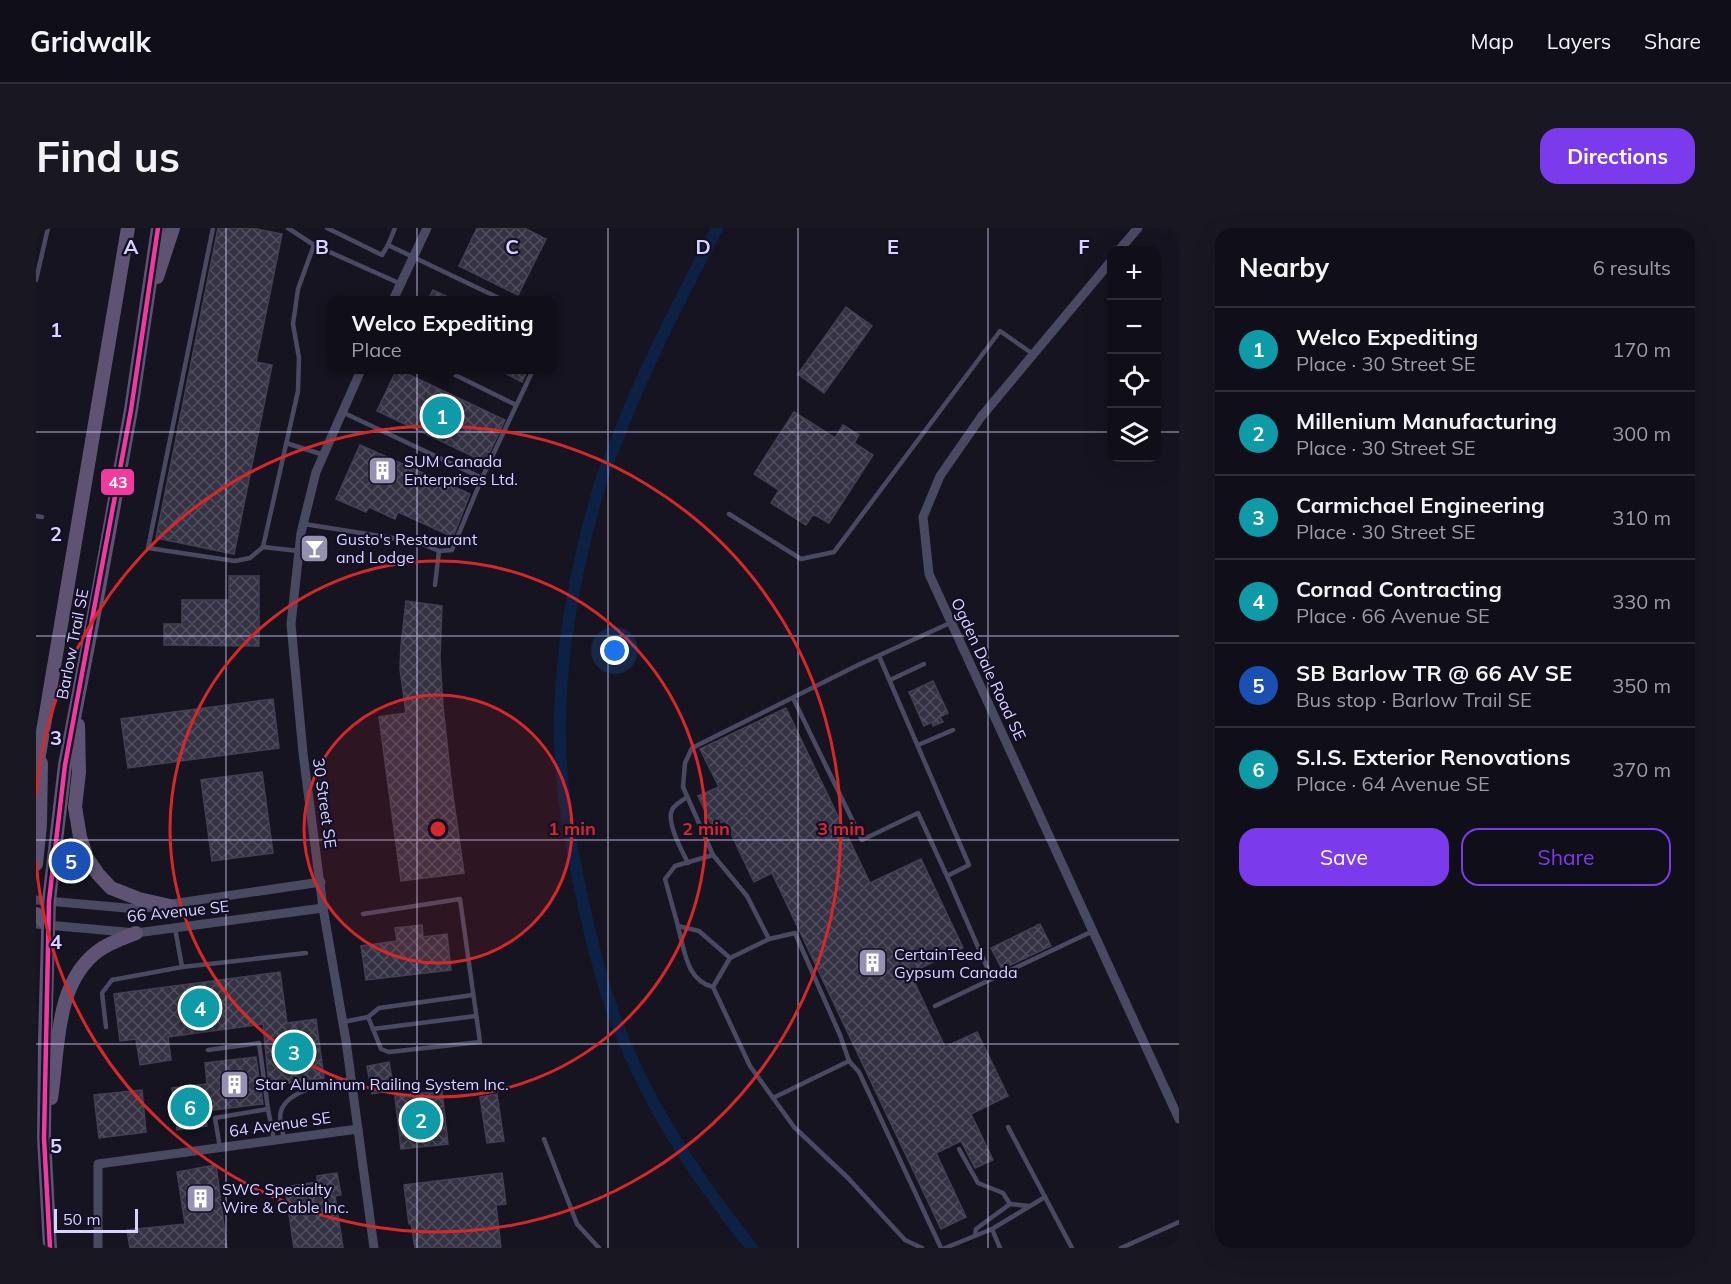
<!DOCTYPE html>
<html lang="en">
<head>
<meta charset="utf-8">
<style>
  :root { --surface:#100f19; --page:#191822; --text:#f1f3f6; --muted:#9c9ca2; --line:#302f38; --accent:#7c3aed }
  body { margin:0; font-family:Mulish,sans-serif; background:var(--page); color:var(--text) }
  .controls { position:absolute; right:18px; top:18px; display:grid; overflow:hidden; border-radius:12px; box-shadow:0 6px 24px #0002 }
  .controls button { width:54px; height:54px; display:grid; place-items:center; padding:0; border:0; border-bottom:2px solid var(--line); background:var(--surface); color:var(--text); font:30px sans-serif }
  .scale { position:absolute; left:18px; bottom:15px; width:84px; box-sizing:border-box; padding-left:6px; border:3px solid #d9d4ff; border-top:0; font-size:16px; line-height:21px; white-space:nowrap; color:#d9d4ff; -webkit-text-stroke:4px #130f26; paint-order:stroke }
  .you { position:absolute; left:579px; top:423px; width:21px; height:21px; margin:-15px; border:4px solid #fff; border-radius:50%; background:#1a73e8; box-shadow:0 0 0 9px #1a73e833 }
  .badge { display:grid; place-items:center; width:39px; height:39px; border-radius:50%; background:var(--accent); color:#fff; font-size:20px; font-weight:700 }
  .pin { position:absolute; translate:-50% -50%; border:3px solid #fff; box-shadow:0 2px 6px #0006 }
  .popup { position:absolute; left:291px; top:68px; width:231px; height:78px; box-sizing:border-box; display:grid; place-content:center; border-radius:12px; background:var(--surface); filter:drop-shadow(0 2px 4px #0005); font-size:20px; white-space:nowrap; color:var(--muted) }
  .popup b { font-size:22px; color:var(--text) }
  .popup::after { content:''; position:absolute; left:50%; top:100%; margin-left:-12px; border:12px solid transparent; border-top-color:var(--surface) }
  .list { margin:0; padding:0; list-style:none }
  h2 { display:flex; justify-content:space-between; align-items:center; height:78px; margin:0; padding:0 24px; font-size:26px }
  h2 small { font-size:20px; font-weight:400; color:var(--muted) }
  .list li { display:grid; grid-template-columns:39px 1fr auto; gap:18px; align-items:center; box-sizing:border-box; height:84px; padding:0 24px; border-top:2px solid var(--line) }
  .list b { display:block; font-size:22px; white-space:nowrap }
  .list p { margin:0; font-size:20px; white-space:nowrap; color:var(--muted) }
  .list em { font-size:20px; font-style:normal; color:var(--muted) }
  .actions { display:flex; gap:12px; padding:18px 24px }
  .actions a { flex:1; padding:14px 0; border:2px solid var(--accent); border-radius:18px; text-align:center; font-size:21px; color:var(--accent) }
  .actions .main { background:var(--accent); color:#fff }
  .icon { flex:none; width:33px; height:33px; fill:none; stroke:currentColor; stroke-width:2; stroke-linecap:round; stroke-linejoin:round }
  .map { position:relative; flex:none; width:1143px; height:1020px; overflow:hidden; border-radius:18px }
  header { display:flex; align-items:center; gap:36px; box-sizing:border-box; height:84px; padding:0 30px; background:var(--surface); border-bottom:2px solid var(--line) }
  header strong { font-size:28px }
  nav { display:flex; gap:33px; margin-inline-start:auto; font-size:21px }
  .intro { display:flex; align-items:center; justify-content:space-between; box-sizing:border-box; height:144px; padding:0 36px }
  h1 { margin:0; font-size:42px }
  .button { padding:15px 27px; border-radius:18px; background:var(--accent); color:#fff; font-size:21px; font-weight:700 }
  main { display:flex; gap:36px; padding:0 36px }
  aside { flex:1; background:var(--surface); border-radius:18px; box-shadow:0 6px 24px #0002 }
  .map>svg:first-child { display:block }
</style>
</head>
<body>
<header>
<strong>Gridwalk</strong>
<nav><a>Map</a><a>Layers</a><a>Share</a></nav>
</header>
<div class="intro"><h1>Find us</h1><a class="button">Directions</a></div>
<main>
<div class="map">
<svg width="1143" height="1020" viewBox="0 0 1143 1020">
  <defs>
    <pattern id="building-cross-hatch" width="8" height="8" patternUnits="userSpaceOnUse" patternTransform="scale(1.5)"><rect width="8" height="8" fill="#343243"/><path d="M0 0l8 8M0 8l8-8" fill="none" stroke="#514f5f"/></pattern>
  </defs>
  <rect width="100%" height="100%" fill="#161421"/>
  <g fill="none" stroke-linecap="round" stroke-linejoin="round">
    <path stroke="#0d2144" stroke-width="12" d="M681,0C645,71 608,140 580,214C574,229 567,245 563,260C541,334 526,411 524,488C522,542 531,598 542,651C551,694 561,738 575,779C605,867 658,948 716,1020"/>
  </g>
  <g fill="url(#building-cross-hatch)" stroke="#433f54" stroke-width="1.5">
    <polygon points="182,0 216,0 246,6 220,134 236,137 198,326 120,310"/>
    <polygon points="441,0 488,0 510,11 482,67 423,38"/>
    <polygon points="397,62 418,72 392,72"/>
    <polygon points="810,79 836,98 788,165 762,146"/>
    <polygon points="361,141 469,192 449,234 341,183"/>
    <polygon points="461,141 492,141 486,154"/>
    <polygon points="758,184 799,210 807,197 823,207 818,215 837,227 793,295 777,286 770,297 735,275 743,262 718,246"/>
    <polygon points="324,217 434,266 417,309 362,284 359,291 333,279 330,284 300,271"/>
    <polygon points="193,348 223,348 223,418 128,417 128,396 146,396 146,372 193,372"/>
    <polygon points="370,373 406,378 404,429 407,479 416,561 428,645 365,653 343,489 370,485 364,441 365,417"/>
    <polygon points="897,453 912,485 904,489 907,494 897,498 896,494 888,498 873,464"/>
    <polygon points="237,471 243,520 92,540 85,491"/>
    <polygon points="750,480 834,655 885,631 927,720 874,745 909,819 941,804 972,868 935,886 957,932 939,940 925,913 900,925 930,989 905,1001 736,645 718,654 689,593 676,598 662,568 683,559 664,521"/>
    <polygon points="226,544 237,625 176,633 165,552"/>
    <polygon points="1004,696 1015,718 966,741 955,720"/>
    <polygon points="386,697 387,709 411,706 415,742 330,752 325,718 361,713 359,700"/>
    <polygon points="244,744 251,795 280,791 288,850 233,858 227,796 132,809 135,832 104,837 100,811 84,813 78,766"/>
    <polygon points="220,829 227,876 169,883 171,898 141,902 136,860 171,856 169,835"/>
    <polygon points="353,834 358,862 336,866 331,838"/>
    <polygon points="106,862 110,904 63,910 58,867"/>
    <polygon points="406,863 412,916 365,921 359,868"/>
    <polygon points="461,866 468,913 451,915 444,869"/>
    <polygon points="180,937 191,1020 94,1020 91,1002 149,996 141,944"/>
    <polygon points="301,945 305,967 299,968 307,1020 258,1020 249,959 281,954 281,948"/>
    <polygon points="466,945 470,976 460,977 465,1020 379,1020 375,995 373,996 368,957"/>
  </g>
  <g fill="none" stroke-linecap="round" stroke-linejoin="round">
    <g stroke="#4a4962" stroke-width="4.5">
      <polyline points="177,0 112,320 199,333 214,330 227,319"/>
      <polyline points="252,0 278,17"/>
      <polyline points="291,0 346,27 352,17"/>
      <polyline points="359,0 352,17 467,72"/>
      <polyline points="0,52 12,0"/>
      <polyline points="517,97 517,100"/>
      <polyline points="409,142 480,177"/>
      <polyline points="306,184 446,250"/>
      <polyline points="250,215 288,227"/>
      <polyline points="693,286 765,331 798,324 964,103 997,126"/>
      <polyline points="0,288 6,289"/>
      <polyline points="268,296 382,314 403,323 416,322 446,250 497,142"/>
      <polyline points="263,323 227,319 262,163 263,130 257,96 262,61 278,17 365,56"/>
      <polyline points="399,357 403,323"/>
      <polyline points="843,428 933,637 911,648 956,751"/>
      <polyline points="854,452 888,436"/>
      <polyline points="757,470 826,612 882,585 911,648"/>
      <polyline points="882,517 917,502"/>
      <path d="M651,569C646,573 638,577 636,582C630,594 646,623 652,635"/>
      <polyline points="677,627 639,638 629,651 642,698 663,703 694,730"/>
      <polyline points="327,686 424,671 444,814 353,824 345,821 337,801"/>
      <path d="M642,699C649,723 650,752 677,759"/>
      <polyline points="139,700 146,739 270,725"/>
      <polyline points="733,711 711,668 677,627 647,559 649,535 656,520 822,437 914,395"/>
      <polyline points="899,778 1057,703"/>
      <polyline points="332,789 337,801 440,788"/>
      <polyline points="307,794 332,789 343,780 437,767"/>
      <polyline points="70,799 66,765 76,752 146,739"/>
      <polyline points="172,822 223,815 232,881"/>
      <polyline points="813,833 823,844 905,1020"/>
      <polyline points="737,870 813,833 804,807 759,705 733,711 694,730 677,759 714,838 758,899 812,950 869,1012 886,1020"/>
      <polyline points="972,899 1036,1020"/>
      <path d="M248,911C247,903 242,891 245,883C252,861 297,854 315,851"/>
      <polyline points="508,911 541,996 563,1020"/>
      <polyline points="184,920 179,890 232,881 238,912"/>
      <polyline points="923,921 942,955 967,965 974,976"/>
      <polyline points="956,1001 1009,969"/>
      <polyline points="939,1008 940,1001 974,976 993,978"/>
      <polyline points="909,1020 956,1001 964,1020"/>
      <polyline points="1085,1020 1143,994"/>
    </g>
    <g stroke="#4a4962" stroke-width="9">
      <polyline points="1083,22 1102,0"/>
      <polyline points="1076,32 945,189 904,248 887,289 893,346 1143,891"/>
      <polyline points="357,72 391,0"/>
      <polyline points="325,142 280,244 265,305 255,396 267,525 287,680 310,813 338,1020"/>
      <polyline points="0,672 101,681 285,654"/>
      <polyline points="0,696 100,705 287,680"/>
      <polyline points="62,1020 62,936 322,901"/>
    </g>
    <g stroke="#5e5373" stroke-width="14">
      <polyline points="121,49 137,0"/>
      <polyline points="42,497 43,544 39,579 44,609 51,630 62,646 75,660 103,671 134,678"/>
      <polyline points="0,545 92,0"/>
      <polyline points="0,636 4,597 5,535"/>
      <polyline points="0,686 12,697"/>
      <path d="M15,870C23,821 18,756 62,723C73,715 88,710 100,705"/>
      <polyline points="14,1020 8,910 9,812 13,673 29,537 63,360 95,182 122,0"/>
    </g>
    <defs>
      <polyline id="bus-1" points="14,1020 8,910 13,673 29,537 95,182 122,0"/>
    </defs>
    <use href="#bus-1" stroke="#130f26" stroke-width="9"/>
    <use href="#bus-1" stroke="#f13a9d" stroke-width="4.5"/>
  </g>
  <path fill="none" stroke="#d9d4ff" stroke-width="1.5" stroke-opacity="0.55" d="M190,0V1020M381,0V1020M572,0V1020M762,0V1020M952,0V1020M0,204H1076M1120,204H1143M0,408H1143M0,612H1143M0,816H1143"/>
  <circle cx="402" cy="601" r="134" fill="#d62828" fill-opacity=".12"/>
  <g fill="none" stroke="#d62828" stroke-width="3">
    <circle cx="402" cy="601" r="134"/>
    <circle cx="402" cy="601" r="268"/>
    <path d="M0 569A403 403 0 1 1 0 633"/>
  </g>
  <defs>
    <symbol id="building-square" viewBox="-11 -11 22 22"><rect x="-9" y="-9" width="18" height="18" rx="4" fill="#9591b1" stroke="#130f26"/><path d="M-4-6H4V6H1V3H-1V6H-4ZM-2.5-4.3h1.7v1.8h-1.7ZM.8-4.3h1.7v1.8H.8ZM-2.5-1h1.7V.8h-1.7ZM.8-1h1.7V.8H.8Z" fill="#fff"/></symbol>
    <symbol id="bar-square" viewBox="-11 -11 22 22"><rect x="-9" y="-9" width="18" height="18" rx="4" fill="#9591b1" stroke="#130f26"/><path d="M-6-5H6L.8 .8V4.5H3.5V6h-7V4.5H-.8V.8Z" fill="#fff"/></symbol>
  </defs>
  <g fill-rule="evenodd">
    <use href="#building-square" x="330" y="226" width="33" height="33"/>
    <use href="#bar-square" x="262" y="304" width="33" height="33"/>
    <use href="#building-square" x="820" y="718" width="33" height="33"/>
    <use href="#building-square" x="182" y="840" width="33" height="33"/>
    <use href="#building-square" x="148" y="954" width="33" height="33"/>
  </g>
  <g text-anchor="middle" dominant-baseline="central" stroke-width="4.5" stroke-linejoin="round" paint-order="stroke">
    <g font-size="16" fill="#d9d4ff" stroke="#130f26" text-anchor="start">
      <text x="368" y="233">SUM Canada<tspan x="368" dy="18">Enterprises Ltd.</tspan></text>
      <text x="300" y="311">Gusto's Restaurant<tspan x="300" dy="18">and Lodge</tspan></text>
      <text x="858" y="726">CertainTeed<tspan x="858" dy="18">Gypsum Canada</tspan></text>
      <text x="219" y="856">Star Aluminum Railing System Inc.</text>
      <text x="186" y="961">SWC Specialty<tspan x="186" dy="18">Wire &amp; Cable Inc.</tspan></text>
    </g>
    <g font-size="16" fill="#d9d4ff" stroke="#130f26">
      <text transform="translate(36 416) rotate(-79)">Barlow Trail SE</text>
      <text transform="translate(953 441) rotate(65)">Ogden Dale Road SE</text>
      <text transform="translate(289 575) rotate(82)">30 Street SE</text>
      <text transform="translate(142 683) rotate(-6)">66 Avenue SE</text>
      <text transform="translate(244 896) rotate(-8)">64 Avenue SE</text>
    </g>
  </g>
  <g font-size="20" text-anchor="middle" font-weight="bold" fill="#d9d4ff" stroke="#130f26" stroke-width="4.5" stroke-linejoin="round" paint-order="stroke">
    <text x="95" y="26">A</text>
    <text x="286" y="26">B</text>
    <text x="476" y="26">C</text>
    <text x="667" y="26">D</text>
    <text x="857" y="26">E</text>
    <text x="1048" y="26">F</text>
    <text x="20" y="109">1</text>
    <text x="20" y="313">2</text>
    <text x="20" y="517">3</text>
    <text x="20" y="721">4</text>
    <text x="20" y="925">5</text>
  </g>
  <circle cx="402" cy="601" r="9" fill="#d62828" stroke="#130f26" stroke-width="3"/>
  <g font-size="18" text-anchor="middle" font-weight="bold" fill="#d62828" stroke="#130f26" stroke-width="4.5" stroke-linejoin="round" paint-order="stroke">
    <text x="536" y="607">1 min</text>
    <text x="670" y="607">2 min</text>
    <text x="805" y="607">3 min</text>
  </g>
  <rect stroke="#130f26" stroke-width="2" x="64" y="240" width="35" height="28" rx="6" fill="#f13a9d"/>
  <g font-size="16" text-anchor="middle" font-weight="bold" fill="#fff">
    <text x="82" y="260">43</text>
  </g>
</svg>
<div class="controls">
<button>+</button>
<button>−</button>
<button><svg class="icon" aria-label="locate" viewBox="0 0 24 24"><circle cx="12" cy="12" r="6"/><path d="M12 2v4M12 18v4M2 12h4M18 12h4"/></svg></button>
<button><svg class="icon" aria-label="layers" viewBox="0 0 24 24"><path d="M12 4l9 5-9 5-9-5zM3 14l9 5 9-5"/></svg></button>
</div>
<div class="scale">50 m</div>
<div class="you"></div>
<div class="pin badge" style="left:406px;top:188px;background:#0f9aa8">1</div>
<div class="popup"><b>Welco Expediting</b>Place</div>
<div class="pin badge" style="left:385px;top:892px;background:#0f9aa8">2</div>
<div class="pin badge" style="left:258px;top:824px;background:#0f9aa8">3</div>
<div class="pin badge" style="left:164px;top:780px;background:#0f9aa8">4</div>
<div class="pin badge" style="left:35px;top:633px;background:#1a4fb4">5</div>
<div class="pin badge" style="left:154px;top:879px;background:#0f9aa8">6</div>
</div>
<aside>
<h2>Nearby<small>6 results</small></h2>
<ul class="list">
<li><span class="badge" style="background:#0f9aa8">1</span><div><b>Welco Expediting</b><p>Place · 30 Street SE</p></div><em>170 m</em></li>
<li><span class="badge" style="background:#0f9aa8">2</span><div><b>Millenium Manufacturing</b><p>Place · 30 Street SE</p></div><em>300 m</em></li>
<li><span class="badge" style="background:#0f9aa8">3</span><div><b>Carmichael Engineering</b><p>Place · 30 Street SE</p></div><em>310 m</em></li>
<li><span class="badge" style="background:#0f9aa8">4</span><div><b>Cornad Contracting</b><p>Place · 66 Avenue SE</p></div><em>330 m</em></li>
<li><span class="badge" style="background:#1a4fb4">5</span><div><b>SB Barlow TR @ 66 AV SE</b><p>Bus stop · Barlow Trail SE</p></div><em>350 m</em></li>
<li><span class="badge" style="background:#0f9aa8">6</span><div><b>S.I.S. Exterior Renovations</b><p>Place · 64 Avenue SE</p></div><em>370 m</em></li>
</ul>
<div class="actions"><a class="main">Save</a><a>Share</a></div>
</aside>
</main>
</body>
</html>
